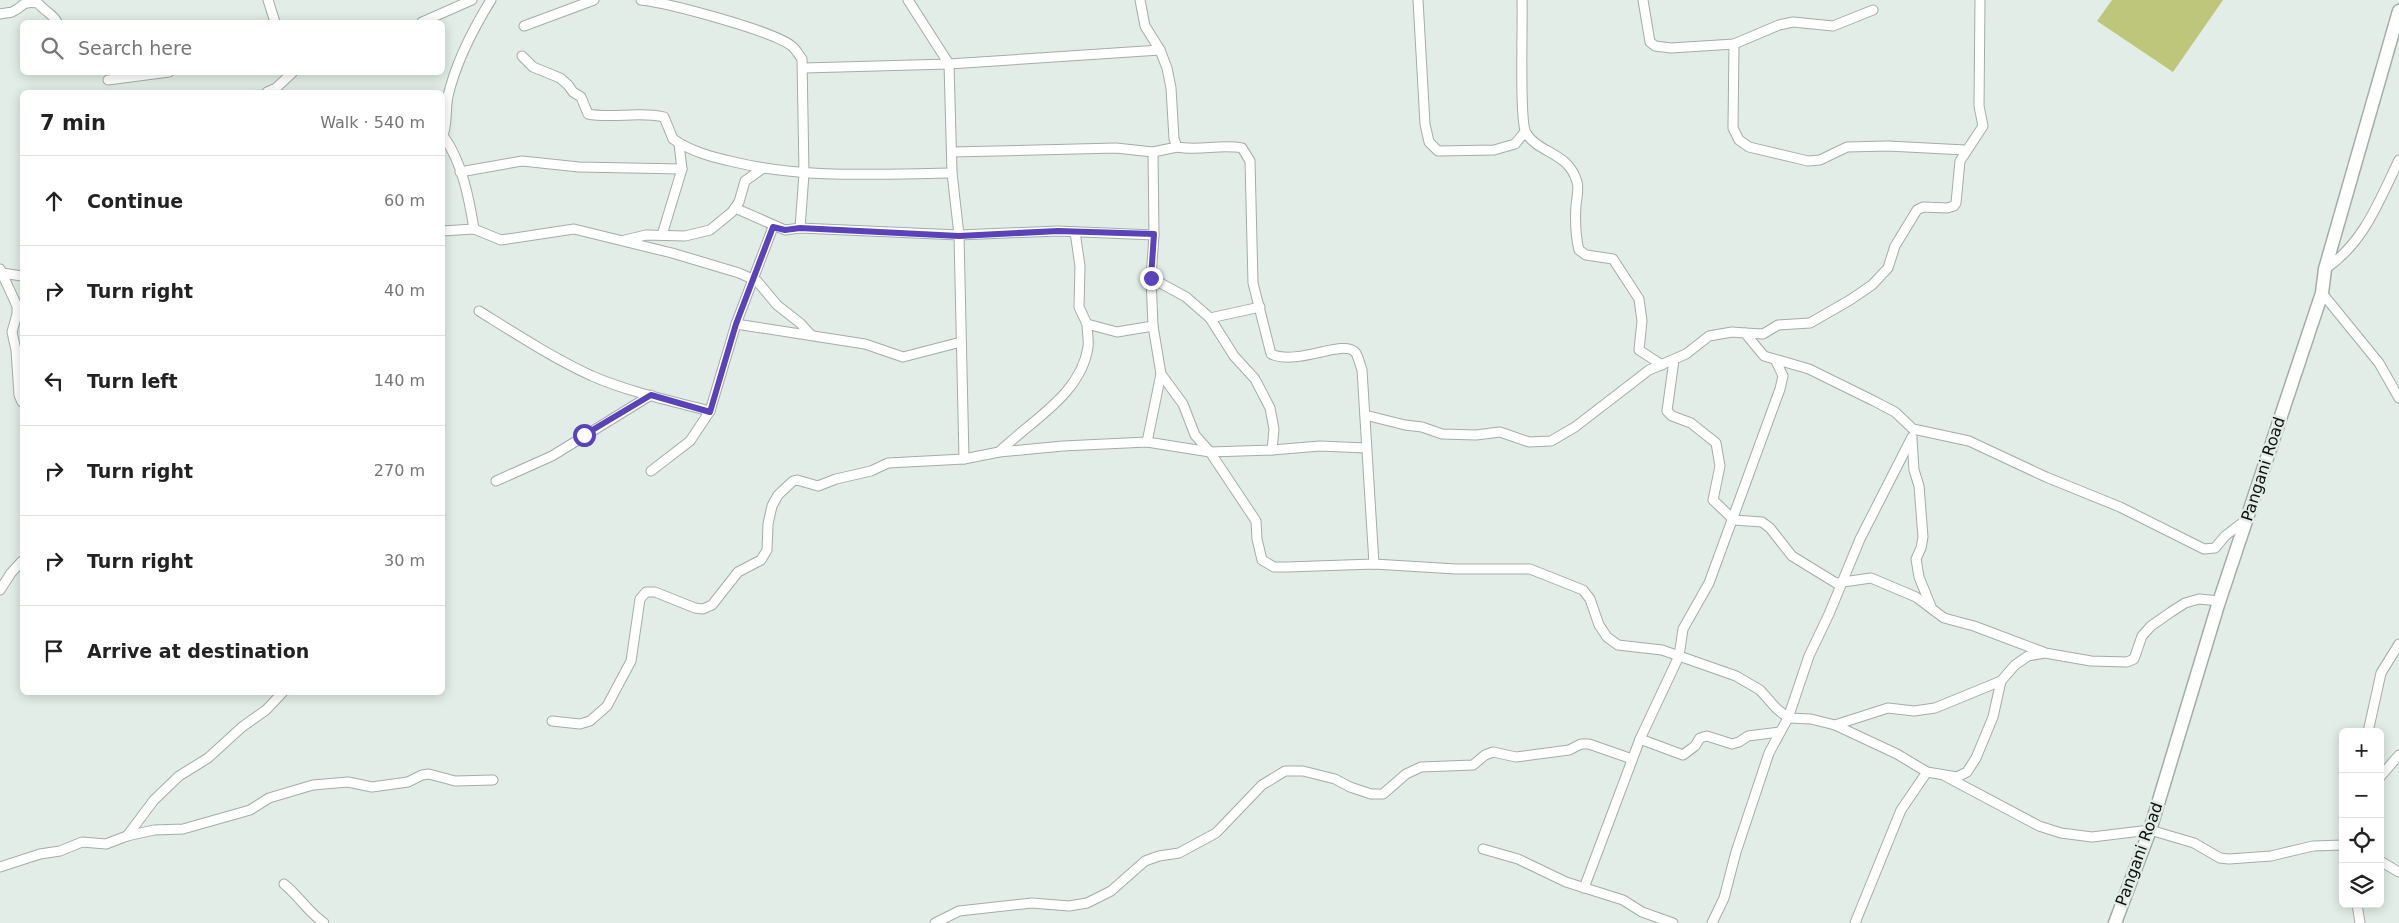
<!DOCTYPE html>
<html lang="en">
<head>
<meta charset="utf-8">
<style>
  :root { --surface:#fff; --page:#f6f6f6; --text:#222; --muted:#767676; --line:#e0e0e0 }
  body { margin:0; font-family:"DejaVu Sans",sans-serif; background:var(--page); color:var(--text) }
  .controls { position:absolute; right:15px; bottom:15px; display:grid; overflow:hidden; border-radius:8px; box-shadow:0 2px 12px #0003 }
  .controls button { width:45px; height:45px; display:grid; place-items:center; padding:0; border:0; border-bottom:1px solid var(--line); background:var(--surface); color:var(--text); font:25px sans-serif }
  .stop { position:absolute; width:15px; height:15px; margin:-11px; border:4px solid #5942ba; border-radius:50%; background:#fff }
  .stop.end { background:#5942ba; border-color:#fff; box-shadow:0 1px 5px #0008 }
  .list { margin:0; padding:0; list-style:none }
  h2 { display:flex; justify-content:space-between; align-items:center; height:65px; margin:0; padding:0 20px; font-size:21px }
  h2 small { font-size:16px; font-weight:400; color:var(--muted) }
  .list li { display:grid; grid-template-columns:32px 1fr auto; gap:15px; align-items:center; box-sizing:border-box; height:90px; padding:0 20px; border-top:1px solid var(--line) }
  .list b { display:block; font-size:19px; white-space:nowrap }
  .list em { font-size:16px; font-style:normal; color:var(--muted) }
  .icon { flex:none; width:28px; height:28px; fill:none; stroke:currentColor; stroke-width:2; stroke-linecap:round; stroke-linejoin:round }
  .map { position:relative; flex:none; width:2399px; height:923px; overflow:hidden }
  .search { position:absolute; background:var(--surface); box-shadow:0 2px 12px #0003; left:20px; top:20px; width:425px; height:55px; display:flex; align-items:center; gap:12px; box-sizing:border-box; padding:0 18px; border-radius:8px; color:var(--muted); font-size:19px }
  .panel { position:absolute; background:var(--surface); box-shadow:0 2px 12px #0003; left:20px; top:90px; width:425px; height:605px; border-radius:8px }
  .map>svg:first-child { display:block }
</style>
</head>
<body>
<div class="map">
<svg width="2399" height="923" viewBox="0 0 2399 923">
  <rect width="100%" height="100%" fill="#e2ede7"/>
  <polygon fill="#bec67b" points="2112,0 2223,0 2173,72 2097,21"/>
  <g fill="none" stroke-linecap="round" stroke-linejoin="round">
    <defs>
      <g id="minor">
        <polyline points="268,0 275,22"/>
        <path d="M641,0C668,3 775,31 793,47C796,50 799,55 802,59L804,174L800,228"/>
        <polyline points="908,0 949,64 952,173 959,235 964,459"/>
        <path d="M1140,0L1145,26L1160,50L1167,68L1171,88L1174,139L1177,147C1199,151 1221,144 1242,148L1250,161L1253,283L1271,354C1298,366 1342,339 1355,352C1358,355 1360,365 1362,370L1374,564"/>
        <polyline points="1418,0 1425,124 1429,142 1438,151 1494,150 1515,144 1525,132"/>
        <path d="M1522,0C1523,21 1519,121 1526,133C1539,154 1569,152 1577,182C1579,188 1577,198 1576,205C1575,221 1575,234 1579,250L1586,255L1613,259L1639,299L1642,321L1639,350L1662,365"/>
        <polyline points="1643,0 1650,42 1655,46 1671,48 1734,44 1779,25 1793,22 1833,26 1873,10"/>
        <path d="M0,14C3,13 9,13 12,12C25,6 20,1 38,3C44,11 53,14 57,22"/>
        <polyline points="422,22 472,0"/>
        <polyline points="524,26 594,0"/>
        <polyline points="1734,44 1733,128 1739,140 1749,147 1808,161 1820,160 1847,147 1888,146 1965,150"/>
        <path d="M522,56L533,67L560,78L568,85L573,92L581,97L588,114C613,119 638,111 664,117L673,139C692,152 712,157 734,162C805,179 879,174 952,173"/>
        <polyline points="804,68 949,64 1160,50"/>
        <polyline points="108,80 169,72"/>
        <polyline points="267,92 276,88 293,72"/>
        <path d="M444,137C462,162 469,198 474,229"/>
        <path d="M442,138C448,125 445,110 448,96C456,62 473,29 491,0"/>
        <polyline points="952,152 1116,148 1153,152 1177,147"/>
        <polyline points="460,172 522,161 579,167 682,169"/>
        <polyline points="735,208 785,230 800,228 959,235 1058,231 1154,235"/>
        <polyline points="442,231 474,229 501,240 574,229 672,253 739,273 757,281 777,305 800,323 811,335"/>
        <polyline points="1075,232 1080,266 1079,307 1087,324 1117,332 1153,326"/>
        <polyline points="662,235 682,169 679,144"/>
        <polyline points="625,240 646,235 685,236 710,230 732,212 739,202 745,181 762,169"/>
        <polyline points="0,269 17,306 17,314 12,332 16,350 19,395 22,402"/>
        <path d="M2325,269C2364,243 2379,201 2399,160"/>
        <polyline points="2,273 22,276"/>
        <polyline points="1151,278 1186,297 1210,318 1260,307"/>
        <polyline points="2322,293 2379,363 2399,398"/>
        <path d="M479,311C516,334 553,358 592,376C629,392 671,401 710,411"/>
        <polyline points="1210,318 1234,356 1255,379 1270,408 1274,429 1272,450"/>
        <polyline points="736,324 865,344 903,357 961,342"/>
        <polyline points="1745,333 1763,334 1778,325 1810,323 1850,300 1872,285 1888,268 1895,246 1917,210 1923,207 1947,208 1954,206 1956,203 1960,161 1983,126 1979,106 1980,0"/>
        <polyline points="1674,360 1667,411 1672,416 1691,423 1716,443 1720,466 1713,500 1734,520 1762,522 1770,528 1792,556 1836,583 1871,578 1916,597 1932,609"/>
        <polyline points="1161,374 1183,404 1195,435 1210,452 1256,521 1257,539 1262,560 1274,567 1287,567 1374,564 1456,569 1530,569 1583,590 1590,599 1599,625 1607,637 1618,645 1662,650 1736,676 1760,690 1776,708 1788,718 1811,719 1835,725 1888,708 1914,711 1935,708 2001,681 2015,665 2028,656 2045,653 2091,661 2127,662 2134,659 2142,636 2151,626 2171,612 2185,603 2199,599 2220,601"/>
        <polyline points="1365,415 1405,425 1422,427 1442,434 1476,435 1500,432 1529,442 1551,441 1575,427 1649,370 1686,354 1709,336 1732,332 1745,333 1764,356 1809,369 1874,401 1895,412 1913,429 1969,441 2046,477 2120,507 2204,549 2215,548 2225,536 2247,519"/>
        <polyline points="1912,439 1914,470 1919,486 1923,537 1921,548 1916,559 1919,577 1932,609 1944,618 1974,626 2043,652"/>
        <polyline points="1147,442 1161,374 1153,326 1151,278 1154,235 1153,152"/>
        <path d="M999,452C1030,421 1081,395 1088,347C1089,340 1087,332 1087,324"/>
        <polyline points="651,471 690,441 710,411 736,324 773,227"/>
        <polyline points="496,481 552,456 651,395"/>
        <polyline points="0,590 11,573 22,561"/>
        <polyline points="552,721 580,724 590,721 607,706 631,661 640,599 646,592 655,592 695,608 703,609 712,605 738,572 761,560 767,550 768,524 772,506 778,495 793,481 797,480 818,486 836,479 871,471 888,463 964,459 999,452 1063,446 1147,442 1210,452 1272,450 1320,446 1366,448"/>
        <polyline points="1835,725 1897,754 1927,772 1957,777 1967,772 1976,758 1993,717 2001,681"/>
        <polyline points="2368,732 2381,673 2399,644"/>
        <polyline points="1640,739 1683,755 1695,746 1700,738 1707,736 1732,744 1739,742 1748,736 1780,732"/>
        <polyline points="1945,776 2039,826 2061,833 2092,837 2150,830 2194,843 2220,858 2229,859 2271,856 2313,846 2343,845"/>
        <polyline points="2380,777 2399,755"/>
        <polyline points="127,836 154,800 179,776 208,758 242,727 266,710 283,692"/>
        <polyline points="1483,849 1518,859 1566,882 1623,900 1642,912 1673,923"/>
        <polyline points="2380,861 2399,872"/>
        <polyline points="0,867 40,854 60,851 82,842 106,844 127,836 154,830 183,829 250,810 269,798 313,785 348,782 372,787 408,782 422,775 429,774 455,781 493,780"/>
        <path d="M284,884C299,896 308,912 324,923"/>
        <polyline points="1584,888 1640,739 1679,656 1683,629 1709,583 1780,389 1783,376 1776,361"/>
        <polyline points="2357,904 2360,923"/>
        <polyline points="935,923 959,911 1032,903 1069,906 1087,903 1111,891 1145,861 1159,856 1179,853 1216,833 1262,785 1285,771 1303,771 1335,779 1350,787 1371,794 1383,794 1406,774 1421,767 1473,765 1485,755 1493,752 1516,757 1569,750 1581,744 1589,744 1632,759"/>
        <polyline points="1712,923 1724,898 1736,852 1769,753 1788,718 1809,656 1829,614 1860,539 1912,437"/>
        <polyline points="1855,923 1901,810 1927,772"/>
      </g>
      <polyline id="secondary" points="2115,923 2150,830 2218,605 2322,293 2325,269 2399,11"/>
    </defs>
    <use href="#minor" stroke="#a3ada8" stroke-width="11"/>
    <use href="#secondary" stroke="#a3ada8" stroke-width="15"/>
    <use href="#minor" stroke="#fff" stroke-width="9"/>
    <use href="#secondary" stroke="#fff" stroke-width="12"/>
  </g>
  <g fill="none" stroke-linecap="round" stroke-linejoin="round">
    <polyline stroke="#5942ba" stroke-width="6" points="584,435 651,395 710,412 736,324 773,227 785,230 800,228 959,236 1058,231 1154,234 1151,278"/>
  </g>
  <g text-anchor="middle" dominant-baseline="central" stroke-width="5" stroke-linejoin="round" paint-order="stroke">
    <g font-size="16" fill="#0c0f0e" stroke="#e2ede7">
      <text transform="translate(2263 469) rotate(-72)">Pangani Road</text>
      <text transform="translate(2139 854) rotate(-70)">Pangani Road</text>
    </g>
  </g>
</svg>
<div class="controls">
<button>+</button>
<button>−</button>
<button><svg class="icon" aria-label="locate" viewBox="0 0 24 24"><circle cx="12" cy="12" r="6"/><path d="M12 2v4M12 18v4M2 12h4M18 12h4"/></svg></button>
<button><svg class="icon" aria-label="layers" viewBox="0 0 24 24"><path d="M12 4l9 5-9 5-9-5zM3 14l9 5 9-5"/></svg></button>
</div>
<div class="stop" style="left:584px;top:435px"></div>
<div class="stop end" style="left:1151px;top:278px"></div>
<div class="search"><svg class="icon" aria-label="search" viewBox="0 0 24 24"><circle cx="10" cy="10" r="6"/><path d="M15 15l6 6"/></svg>Search here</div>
<section class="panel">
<h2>7 min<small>Walk · 540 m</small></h2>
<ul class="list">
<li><svg class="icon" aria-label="ahead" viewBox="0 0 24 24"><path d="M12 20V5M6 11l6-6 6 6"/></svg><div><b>Continue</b></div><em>60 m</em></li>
<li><svg class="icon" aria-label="right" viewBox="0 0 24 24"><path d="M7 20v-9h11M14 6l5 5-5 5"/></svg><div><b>Turn right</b></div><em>40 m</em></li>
<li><svg class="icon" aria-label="left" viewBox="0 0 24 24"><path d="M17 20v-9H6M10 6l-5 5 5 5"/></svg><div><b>Turn left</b></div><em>140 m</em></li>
<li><svg class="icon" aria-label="right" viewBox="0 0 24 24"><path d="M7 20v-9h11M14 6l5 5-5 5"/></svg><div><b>Turn right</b></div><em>270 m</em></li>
<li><svg class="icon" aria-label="right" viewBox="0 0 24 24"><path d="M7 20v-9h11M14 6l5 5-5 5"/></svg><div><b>Turn right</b></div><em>30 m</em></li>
<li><svg class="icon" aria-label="arrive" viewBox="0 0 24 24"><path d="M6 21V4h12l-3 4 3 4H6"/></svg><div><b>Arrive at destination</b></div></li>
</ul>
</section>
</div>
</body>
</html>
